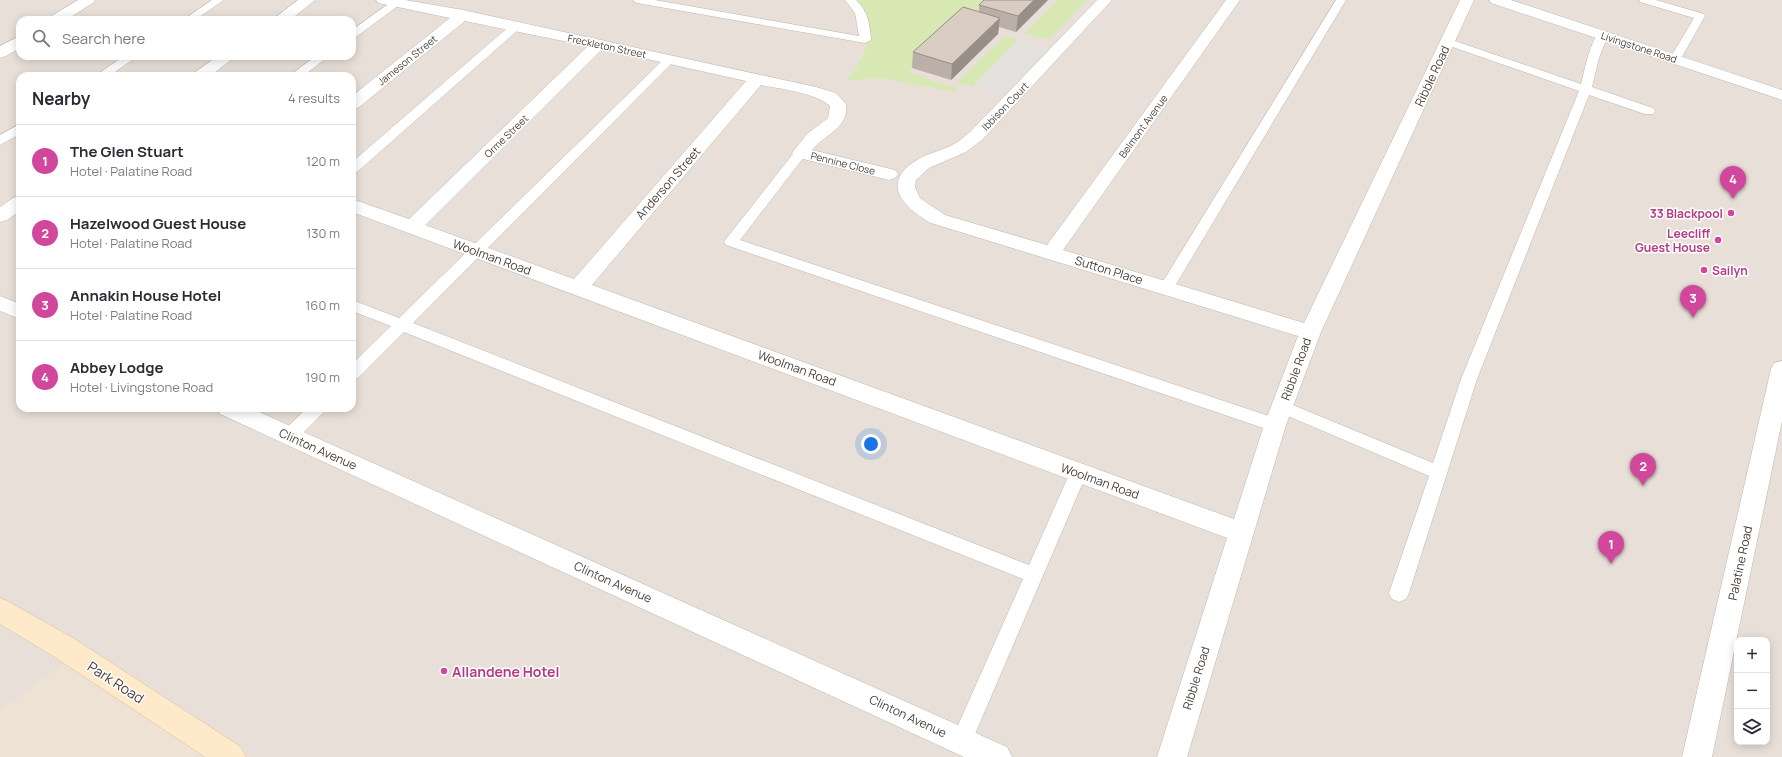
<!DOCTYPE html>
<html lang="en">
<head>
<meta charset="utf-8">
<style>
  :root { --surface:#fff; --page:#f7f7f7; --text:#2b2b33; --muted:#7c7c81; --line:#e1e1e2; --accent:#f61f20 }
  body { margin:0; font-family:Manrope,sans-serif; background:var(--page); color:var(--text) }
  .controls { position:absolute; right:12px; bottom:12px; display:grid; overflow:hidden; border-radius:8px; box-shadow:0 2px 10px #0003 }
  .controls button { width:36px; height:36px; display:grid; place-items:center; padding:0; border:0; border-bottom:1px solid var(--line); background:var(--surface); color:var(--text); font:20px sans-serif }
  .you { position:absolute; left:871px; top:444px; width:14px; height:14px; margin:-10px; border:3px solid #fff; border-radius:50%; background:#1a73e8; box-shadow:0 0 0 6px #1a73e833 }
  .badge { display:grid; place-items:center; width:26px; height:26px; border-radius:50%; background:var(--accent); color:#fff; font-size:13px; font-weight:700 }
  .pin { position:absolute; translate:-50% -33px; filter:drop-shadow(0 1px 2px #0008) }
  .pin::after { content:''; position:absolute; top:21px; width:14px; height:12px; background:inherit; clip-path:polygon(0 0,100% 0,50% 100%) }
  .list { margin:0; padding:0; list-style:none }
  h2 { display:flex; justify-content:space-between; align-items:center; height:52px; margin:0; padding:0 16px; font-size:17px }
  h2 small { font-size:13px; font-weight:400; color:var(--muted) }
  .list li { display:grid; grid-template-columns:26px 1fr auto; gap:12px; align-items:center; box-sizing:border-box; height:72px; padding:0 16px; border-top:1px solid var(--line) }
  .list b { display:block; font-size:15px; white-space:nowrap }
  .list p { margin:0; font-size:13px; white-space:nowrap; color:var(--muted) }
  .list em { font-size:13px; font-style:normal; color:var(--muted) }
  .icon { flex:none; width:22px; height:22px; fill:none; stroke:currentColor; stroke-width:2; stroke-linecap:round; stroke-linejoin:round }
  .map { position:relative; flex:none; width:1782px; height:757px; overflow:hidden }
  .search { position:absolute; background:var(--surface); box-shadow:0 2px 10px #0003; left:16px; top:16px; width:340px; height:44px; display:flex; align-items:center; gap:10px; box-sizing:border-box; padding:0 14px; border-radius:12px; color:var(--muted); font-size:15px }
  .panel { position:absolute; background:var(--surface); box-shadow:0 2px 10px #0003; left:16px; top:72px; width:340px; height:340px; border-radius:12px }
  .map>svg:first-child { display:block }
</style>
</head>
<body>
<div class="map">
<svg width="1782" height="757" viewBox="0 0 1782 757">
  <rect width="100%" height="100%" fill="#f4efea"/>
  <path fill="#e8e0d8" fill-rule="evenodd" d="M0,0H1782V757H0ZM20,20H352V56H20ZM20,76H352V408H20ZM1737,640H1767V742H1737Z"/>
  <polygon fill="#ede2d4" points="75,655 231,757 0,757 0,711"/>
  <g fill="#d8e8b3">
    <polygon points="850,0 999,0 964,21 908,72 958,89 955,92 880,78 846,81 858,65 867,47 864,26"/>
    <polygon points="1058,0 1087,0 1048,40 1025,33"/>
    <polygon points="1005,36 1018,40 972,87 957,82"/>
  </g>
  <polygon fill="#e3e0de" points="1018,40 1057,52 1012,99 972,87"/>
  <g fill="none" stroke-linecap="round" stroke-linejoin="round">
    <defs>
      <g id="service">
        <polygon points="212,0 224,0 195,20 183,20"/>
        <polygon points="394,0 406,0 356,37 352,38 352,30"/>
        <path d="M632,0H655L859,36L855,13L845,0H856C868,11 870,25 871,40L865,43L637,3Z"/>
        <polygon points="1336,0 1346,0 1172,291 1167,292 1162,291 1160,287 1162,283"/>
        <polygon points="1639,0 1656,0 1704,14 1705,16 1679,62 1675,63 1669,60 1694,18 1640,2"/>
        <polygon points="515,24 521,27 519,29 357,172 352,173 352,162 511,25"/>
        <path d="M1602,32L1608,35L1599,58L1592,87L1653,108L1655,111L1653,114H1645L1589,95L1477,379L1409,593L1406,599L1399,602L1392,599L1389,593L1429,476L1276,411L1274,407L1276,403L1282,401L1288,403L1433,463L1461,379L1579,91L1444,44L1442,42L1444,40H1452L1581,84C1584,73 1591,34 1602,32Z"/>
        <polygon points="124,56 138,56 109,76 95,76"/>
        <polygon points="316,56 329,56 303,76 289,76"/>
        <polygon points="670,56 674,57 676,59 674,61 413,323 1029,565 1072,468 1078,466 1084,468 1087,473 969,748 962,751 955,748 951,741 1023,579 404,332 358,378 352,380 352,364 391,326 352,311 352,300 399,318 666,57"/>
        <polygon points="20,124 20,134 0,145 0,135"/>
        <polygon points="801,149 806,150 807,153 740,240 1281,420 1283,425 1281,430 1275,432 1269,430 726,245 724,242 726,239 796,150"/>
        <polygon points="307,408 326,408 324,412 295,441 289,443 283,441 281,436 283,431"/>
      </g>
      <g id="minor">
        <polygon points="78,0 95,0 93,3 66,20 47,20 50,17"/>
        <polygon points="298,0 315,0 290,20 272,20"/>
        <path d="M376,0H405L463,10L816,87L836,93L846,104C850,127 824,135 812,150L895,170L898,174L895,178L889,180L795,157L792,153L807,134L828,118L830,106C814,92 781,89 761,85L592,285L1234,519L1264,425L1298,336L931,223C904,208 879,183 917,160C928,153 942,151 954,144C960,141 965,136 971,131L1097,0H1112L983,139L966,152L929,168L916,180L915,187L920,198L945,215L1047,245L1226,0H1240L1063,250L1304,323L1460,0H1474L1321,332L1286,425L1187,757H1157L1227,538L352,212V199L409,219L588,46L465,21L358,108L352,109V96L450,18L383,4L378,3ZM602,49L746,81L574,279L425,225Z"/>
        <polygon points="1489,0 1511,0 1782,90 1782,100 1491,3"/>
        <polygon points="20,36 20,48 6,56 0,58 0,46"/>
        <polygon points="218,56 236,56 210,76 192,76 194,73"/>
        <polygon points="20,196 20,211 7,220 0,222 0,207 13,198"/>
        <polygon points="0,296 20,304 20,319 0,311"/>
        <polygon points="1782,361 1782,421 1712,757 1682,757 1771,369 1774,363"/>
        <polygon points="217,408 250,408 1007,747 1012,757 964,757 220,414"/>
      </g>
      <polygon id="secondary" points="0,598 9,602 73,638 241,747 246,757 205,757 53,656 0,624"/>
    </defs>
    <use href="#service" stroke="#c0b6ac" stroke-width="1"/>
    <use href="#minor" stroke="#c0b6ac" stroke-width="1"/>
    <use href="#secondary" stroke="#d6be9d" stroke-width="1"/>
    <use href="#service" fill="#fff" fill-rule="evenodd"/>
    <use href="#minor" fill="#fff" fill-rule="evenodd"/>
    <use href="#secondary" fill="#fee9ca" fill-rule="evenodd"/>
  </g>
  <polygon fill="#bbafa7" points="1048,0 1016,32 999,27 998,34 951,80 912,68 913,52 979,12 979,5"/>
  <g fill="#988f88">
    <polygon points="1034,0 1048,0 1016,32 1018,16"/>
    <polygon points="1000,18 998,34 951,80 952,64"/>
  </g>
  <g fill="#d9ccc2" stroke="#988f88">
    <polygon points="984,0 1034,0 1018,16 979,5"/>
    <polygon points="963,7 1000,18 952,64 913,52"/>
  </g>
  <g fill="#d1479c" stroke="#fff" stroke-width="1.5">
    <circle cx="1731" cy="213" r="4"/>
    <circle cx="1718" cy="240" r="4"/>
    <circle cx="1704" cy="270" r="4"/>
    <circle cx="444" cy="671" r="4"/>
  </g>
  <g text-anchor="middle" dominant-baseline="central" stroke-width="3" stroke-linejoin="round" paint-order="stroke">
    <g font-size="10" fill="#483f38" stroke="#fff">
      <text transform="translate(607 46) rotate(12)">Freckleton Street</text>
      <text transform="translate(1639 47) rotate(18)">Livingstone Road</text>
      <text transform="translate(407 60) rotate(-39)">Jameson Street</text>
      <text transform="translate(1005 106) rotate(-46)">Ibbison Court</text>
      <text transform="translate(1143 126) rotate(-54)">Belmont Avenue</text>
      <text transform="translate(506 136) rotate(-44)">Orme Street</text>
      <text transform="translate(843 163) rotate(14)">Pennine Close</text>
    </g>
    <g font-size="12" fill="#483f38" stroke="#fff">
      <text transform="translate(1432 76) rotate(-65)">Ribble Road</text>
      <text transform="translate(668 183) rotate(-49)">Anderson Street</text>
      <text transform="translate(492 257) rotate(20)">Woolman Road</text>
      <text transform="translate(1109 270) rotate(17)">Sutton Place</text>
      <text transform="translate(797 368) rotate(20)">Woolman Road</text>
      <text transform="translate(1296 369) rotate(-70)">Ribble Road</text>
      <text transform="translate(318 449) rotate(24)">Clinton Avenue</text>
      <text transform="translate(1100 481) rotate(20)">Woolman Road</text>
      <text transform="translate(1740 563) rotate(-78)">Palatine Road</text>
      <text transform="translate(613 582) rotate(24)">Clinton Avenue</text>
      <text transform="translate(1196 678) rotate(-73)">Ribble Road</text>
      <text transform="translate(908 716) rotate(25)">Clinton Avenue</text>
    </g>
    <g font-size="12" font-weight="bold" fill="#b23c85" stroke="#fff" text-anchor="end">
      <text x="1723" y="213">33 Blackpool</text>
      <text x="1710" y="233">Leecliff<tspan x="1710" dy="14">Guest House</tspan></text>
      <text x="1712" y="270" text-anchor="start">Sailyn</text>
    </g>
    <g font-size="14" font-weight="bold" fill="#b23c85" stroke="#fff" text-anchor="start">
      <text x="452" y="671">Allandene Hotel</text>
    </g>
    <g font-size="14" fill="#483f38" stroke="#fff">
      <text transform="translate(116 682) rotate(33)">Park Road</text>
    </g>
  </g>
</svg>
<div class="controls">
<button>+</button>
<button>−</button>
<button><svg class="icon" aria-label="layers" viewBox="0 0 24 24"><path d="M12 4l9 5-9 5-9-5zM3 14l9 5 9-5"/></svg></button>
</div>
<div class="you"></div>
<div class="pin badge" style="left:1611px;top:564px;background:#d1479c">1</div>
<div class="pin badge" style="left:1643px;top:486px;background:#d1479c">2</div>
<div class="pin badge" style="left:1693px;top:318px;background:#d1479c">3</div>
<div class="pin badge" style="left:1733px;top:199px;background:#d1479c">4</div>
<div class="search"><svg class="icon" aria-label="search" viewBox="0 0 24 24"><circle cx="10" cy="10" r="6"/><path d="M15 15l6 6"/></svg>Search here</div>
<section class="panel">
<h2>Nearby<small>4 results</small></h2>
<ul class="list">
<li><span class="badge" style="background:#d1479c">1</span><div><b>The Glen Stuart</b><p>Hotel · Palatine Road</p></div><em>120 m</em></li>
<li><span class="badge" style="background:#d1479c">2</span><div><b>Hazelwood Guest House</b><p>Hotel · Palatine Road</p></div><em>130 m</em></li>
<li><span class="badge" style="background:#d1479c">3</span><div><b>Annakin House Hotel</b><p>Hotel · Palatine Road</p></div><em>160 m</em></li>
<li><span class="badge" style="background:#d1479c">4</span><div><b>Abbey Lodge</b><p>Hotel · Livingstone Road</p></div><em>190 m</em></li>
</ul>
</section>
</div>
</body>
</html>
